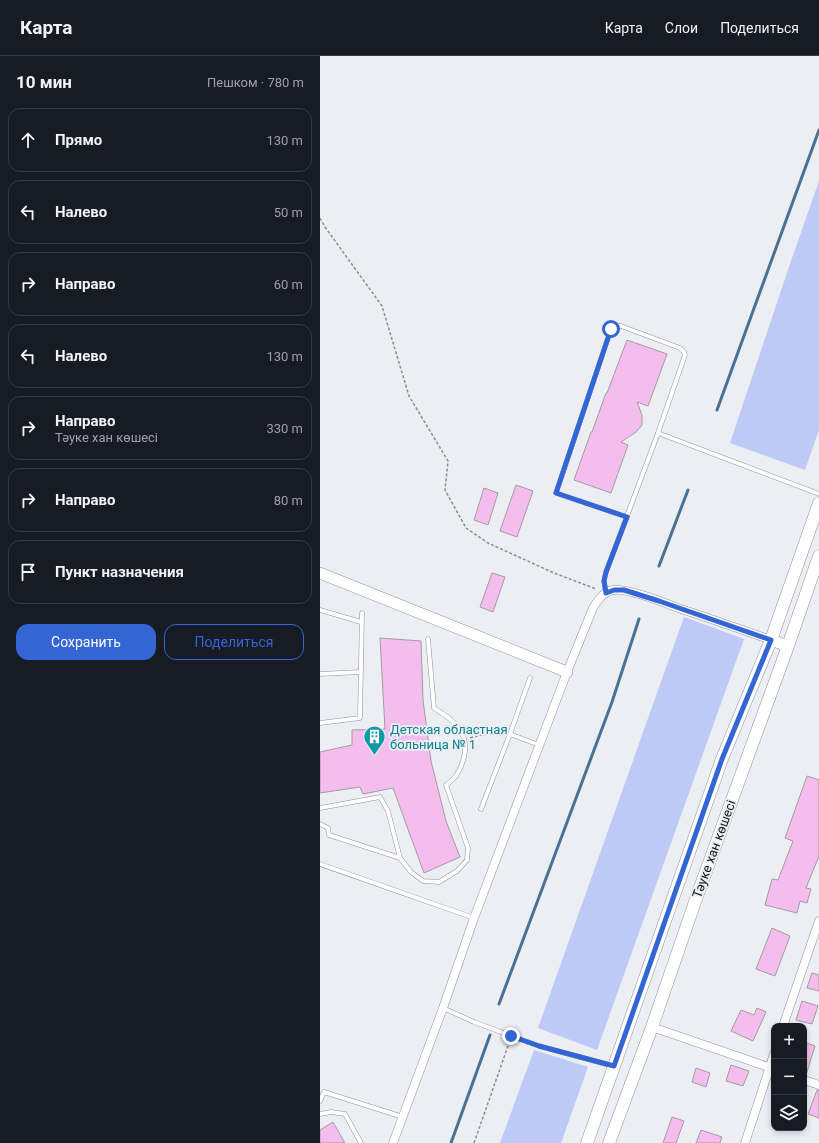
<!DOCTYPE html>
<html lang="ru">
<head>
<meta charset="utf-8">
<style>
  :root { --surface:#171b24; --page:#20242c; --text:#f1f3f6; --muted:#9ea1a6; --line:#363941; --accent:#3465d4 }
  body { margin:0; font-family:Roboto,sans-serif; background:var(--page); color:var(--text) }
  .controls { position:absolute; right:12px; bottom:12px; display:grid; overflow:hidden; border-radius:8px; box-shadow:0 2px 6px #0003 }
  .controls button { width:36px; height:36px; display:grid; place-items:center; padding:0; border:0; border-bottom:1px solid var(--line); background:var(--surface); color:var(--text); font:20px sans-serif }
  .stop { position:absolute; width:12px; height:12px; margin:-9px; border:3px solid #3465d4; border-radius:50%; background:#fff }
  .stop.end { background:#3465d4; border-color:#fff; box-shadow:0 1px 4px #0008 }
  .list { margin:0; padding:0; list-style:none }
  h2 { display:flex; justify-content:space-between; align-items:center; height:52px; margin:0; padding:0 16px; font-size:17px }
  h2 small { font-size:13px; font-weight:400; color:var(--muted) }
  .list li { display:grid; grid-template-columns:26px 1fr auto; gap:12px; align-items:center; box-sizing:border-box; height:64px; margin:0 8px 8px; padding:0 8px; border:1px solid var(--line); border-radius:12px }
  .list b { display:block; font-size:15px; white-space:nowrap }
  .list p { margin:0; font-size:13px; white-space:nowrap; color:var(--muted) }
  .list em { font-size:13px; font-style:normal; color:var(--muted) }
  .actions { display:flex; gap:8px; padding:12px 16px }
  .actions a { flex:1; padding:9px 0; border:1px solid var(--accent); border-radius:12px; text-align:center; font-size:14px; color:var(--accent) }
  .actions .main { background:var(--accent); color:#fff }
  .icon { flex:none; width:22px; height:22px; fill:none; stroke:currentColor; stroke-width:2; stroke-linecap:round; stroke-linejoin:round }
  .map { position:relative; flex:none; width:499px; height:1087px; overflow:hidden }
  header { display:flex; align-items:center; gap:24px; box-sizing:border-box; height:56px; padding:0 20px; background:var(--surface); border-bottom:1px solid var(--line) }
  header strong { font-size:19px }
  nav { display:flex; gap:22px; margin-inline-start:auto; font-size:14px }
  main { display:flex }
  aside { flex:1; background:var(--surface) }
  .map>svg:first-child { display:block }
</style>
</head>
<body>
<header>
<strong>Карта</strong>
<nav><a>Карта</a><a>Слои</a><a>Поделиться</a></nav>
</header>
<main>
<aside>
<h2>10 мин<small>Пешком · 780 m</small></h2>
<ul class="list">
<li><svg class="icon" aria-label="ahead" viewBox="0 0 24 24"><path d="M12 20V5M6 11l6-6 6 6"/></svg><div><b>Прямо</b></div><em>130 m</em></li>
<li><svg class="icon" aria-label="left" viewBox="0 0 24 24"><path d="M17 20v-9H6M10 6l-5 5 5 5"/></svg><div><b>Налево</b></div><em>50 m</em></li>
<li><svg class="icon" aria-label="right" viewBox="0 0 24 24"><path d="M7 20v-9h11M14 6l5 5-5 5"/></svg><div><b>Направо</b></div><em>60 m</em></li>
<li><svg class="icon" aria-label="left" viewBox="0 0 24 24"><path d="M17 20v-9H6M10 6l-5 5 5 5"/></svg><div><b>Налево</b></div><em>130 m</em></li>
<li><svg class="icon" aria-label="right" viewBox="0 0 24 24"><path d="M7 20v-9h11M14 6l5 5-5 5"/></svg><div><b>Направо</b><p>Тәуке хан көшесі</p></div><em>330 m</em></li>
<li><svg class="icon" aria-label="right" viewBox="0 0 24 24"><path d="M7 20v-9h11M14 6l5 5-5 5"/></svg><div><b>Направо</b></div><em>80 m</em></li>
<li><svg class="icon" aria-label="arrive" viewBox="0 0 24 24"><path d="M6 21V4h12l-3 4 3 4H6"/></svg><div><b>Пункт назначения</b></div></li>
</ul>
<div class="actions"><a class="main">Сохранить</a><a>Поделиться</a></div>
</aside>
<div class="map">
<svg width="499" height="1087" viewBox="0 0 499 1087">
  <rect width="100%" height="100%" fill="#eceef4"/>
  <g fill="#bdc9f6">
    <polygon points="499,125 499,374 485,414 410,387 471,205"/>
    <polygon points="364,561 424,583 277,994 218,972"/>
    <polygon points="214,994 268,1011 241,1087 180,1087"/>
  </g>
  <g fill="none" stroke-linecap="round" stroke-linejoin="round">
    <g stroke="#4b7293" stroke-width="3">
      <polyline points="397,354 499,74"/>
      <polyline points="339,510 368,434"/>
      <polyline points="179,948 292,646 319,563"/>
      <polyline points="131,1087 170,979"/>
    </g>
  </g>
  <g fill="#f5bdee" stroke="#a19ca0">
    <polygon points="307,284 347,298 328,350 317,346 322,359 322,369 316,376 301,386 308,389 291,437 254,424 271,376 272,376 286,337 287,337"/>
    <polygon points="196,429 213,435 197,481 180,475"/>
    <polygon points="164,432 178,437 168,469 154,464"/>
    <polygon points="172,517 185,521 173,556 160,551"/>
    <polygon points="60,582 101,585 103,644 111,705 126,765 140,801 104,817 73,732 43,738 40,731 0,737 0,696 32,689 32,674 65,673"/>
    <polygon points="487,720 499,724 499,800 486,832 491,833 487,847 480,845 477,857 445,849 452,823 458,824 473,785 465,782"/>
    <polygon points="452,872 470,880 455,920 436,913"/>
    <polygon points="492,917 499,919 499,935 487,932"/>
    <polygon points="482,945 498,950 492,968 476,964"/>
    <polygon points="437,952 446,956 433,985 411,975 421,954 434,959"/>
    <polygon points="484,986 495,990 486,1019 484,1019"/>
    <polygon points="411,1009 429,1015 423,1030 406,1025"/>
    <polygon points="376,1012 390,1017 386,1031 372,1026"/>
    <polygon points="497,1034 499,1034 499,1062 488,1058"/>
    <polygon points="352,1061 364,1065 356,1087 343,1087"/>
    <polygon points="13,1066 25,1087 0,1087 0,1074"/>
    <polygon points="381,1074 402,1081 400,1087 376,1087"/>
  </g>
  <g fill="none" stroke-linecap="round" stroke-linejoin="round">
    <defs>
      <g id="lane">
        <polyline points="307,461 236,437 291,273 296,270 301,270 360,292 364,296 365,299 338,377"/>
        <polyline points="286,537 284,525 286,516 338,377 499,438"/>
        <polyline points="0,554 41,566"/>
        <polyline points="0,618 40,616"/>
        <polyline points="210,622 190,678 219,689"/>
        <polyline points="0,667 40,662 42,557"/>
        <path d="M0,752L60,741L68,755L80,802L91,816L103,825L119,826L137,815L147,804L148,792L126,729C130,726 135,722 137,718C145,705 149,687 140,674C134,664 123,658 114,652L108,583"/>
        <polyline points="161,753 190,678"/>
        <polyline points="0,768 8,772 9,779 80,802"/>
        <polyline points="0,808 154,862"/>
        <polyline points="123,952 154,966 219,990 293,1010"/>
        <polyline points="0,1045 4,1036 83,1061"/>
        <polyline points="0,1058 11,1056 25,1058 41,1087"/>
      </g>
      <g id="street">
        <polyline points="463,970 499,865"/>
        <polyline points="332,971 454,1013"/>
        <polyline points="484,1024 499,1029"/>
        <path d="M73,1087L123,952L154,862L247,616L273,552C278,544 283,536 293,534C307,532 343,546 358,552C389,562 420,573 451,584"/>
        <polyline points="425,1087 454,998"/>
      </g>
      <g id="secondary">
        <polyline points="0,517 247,616"/>
        <polyline points="451,584 468,590"/>
      </g>
      <g id="primary">
        <polyline points="267,1087 402,703 451,584 499,447"/>
        <polyline points="289,1087 332,971 377,840 468,590 499,500"/>
      </g>
    </defs>
    <use href="#lane" stroke="#8f9196" stroke-width="5"/>
    <use href="#street" stroke="#8f9196" stroke-width="9"/>
    <use href="#secondary" stroke="#8f9196" stroke-width="12"/>
    <use href="#primary" stroke="#8f9196" stroke-width="13"/>
    <g stroke="#8c8d91" stroke-width="1.5" stroke-dasharray="3 2" stroke-linecap="butt">
      <polyline points="0,162 5,171 62,250 89,340 128,405 125,434 146,472 168,487 234,517 276,533"/>
      <path d="M150,682C163,678 169,677 183,679"/>
      <polyline points="154,1087 189,987"/>
    </g>
    <use href="#lane" stroke="#fff" stroke-width="4"/>
    <use href="#street" stroke="#fff" stroke-width="8"/>
    <use href="#secondary" stroke="#fff" stroke-width="11"/>
    <use href="#primary" stroke="#fff" stroke-width="12"/>
  </g>
  <g fill="none" stroke-linecap="round" stroke-linejoin="round">
    <polyline stroke="#3465d4" stroke-width="5" points="191,980 219,990 294,1010 402,703 451,584 339,545 304,534 294,534 286,537 284,525 286,516 307,461 236,437 291,273"/>
  </g>
  <defs>
    <symbol id="building-pin" viewBox="-11 -11 22 30"><path d="M0 17L-7.5 6A9.5 9.5 0 1 1 7.5 6Z" fill="#0f9aa8" stroke="#eceef4"/><path d="M-4-6H4V6H1V3H-1V6H-4ZM-2.5-4.3h1.7v1.8h-1.7ZM.8-4.3h1.7v1.8H.8ZM-2.5-1h1.7V.8h-1.7ZM.8-1h1.7V.8H.8Z" fill="#fff"/></symbol>
  </defs>
  <g fill-rule="evenodd">
    <use href="#building-pin" x="42" y="668" width="25" height="34"/>
  </g>
  <g text-anchor="middle" dominant-baseline="central" stroke-width="3.5" stroke-linejoin="round" paint-order="stroke">
    <g font-size="13" fill="#0d838f" stroke="#eceef4" text-anchor="start">
      <text x="70" y="673">Детская областная<tspan x="70" dy="15">больница № 1</tspan></text>
    </g>
    <g font-size="13" fill="#121315" stroke="#eceef4">
      <text transform="translate(394 793) rotate(-70)">Тәуке хан көшесі</text>
    </g>
  </g>
</svg>
<div class="controls">
<button>+</button>
<button>−</button>
<button><svg class="icon" aria-label="layers" viewBox="0 0 24 24"><path d="M12 4l9 5-9 5-9-5zM3 14l9 5 9-5"/></svg></button>
</div>
<div class="stop" style="left:291px;top:273px"></div>
<div class="stop end" style="left:191px;top:980px"></div>
</div>
</main>
</body>
</html>
